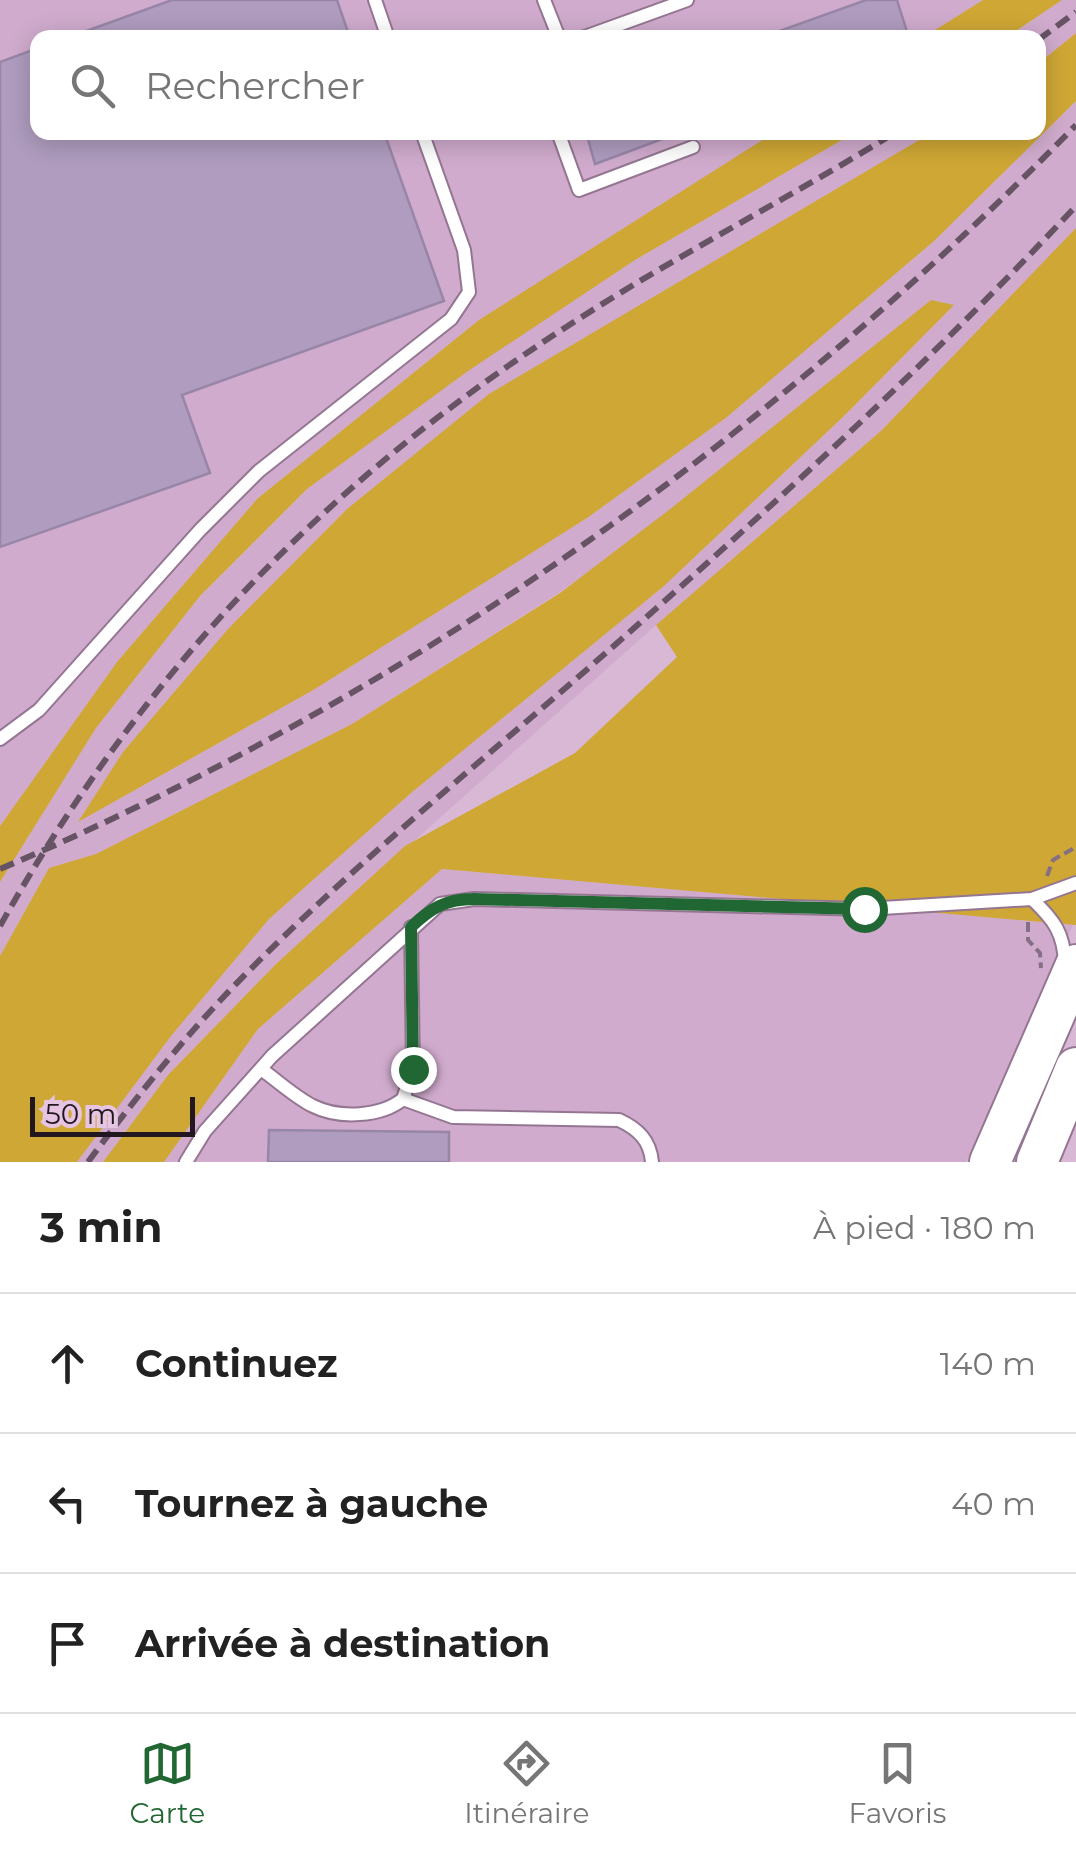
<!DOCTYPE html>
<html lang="fr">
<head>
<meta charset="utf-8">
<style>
  :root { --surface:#fff; --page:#f6f6f6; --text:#222; --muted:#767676; --line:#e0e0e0; --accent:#216733 }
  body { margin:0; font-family:Montserrat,sans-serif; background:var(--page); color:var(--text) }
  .scale { position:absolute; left:30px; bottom:25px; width:165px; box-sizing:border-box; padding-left:10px; border:5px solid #221721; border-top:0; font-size:28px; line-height:35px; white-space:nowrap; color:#221721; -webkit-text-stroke:8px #e6c5e3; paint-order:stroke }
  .stop { position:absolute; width:30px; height:30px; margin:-22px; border:8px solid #216733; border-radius:50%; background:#fff }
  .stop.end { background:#216733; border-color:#fff; box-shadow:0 2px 10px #0008 }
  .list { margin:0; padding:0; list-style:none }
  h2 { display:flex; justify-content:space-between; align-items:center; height:130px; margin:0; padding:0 40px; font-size:42px }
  h2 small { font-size:32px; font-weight:400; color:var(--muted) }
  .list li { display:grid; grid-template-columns:65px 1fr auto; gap:30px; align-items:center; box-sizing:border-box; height:140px; padding:0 40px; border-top:2px solid var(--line) }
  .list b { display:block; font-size:38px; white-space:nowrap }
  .list em { font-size:32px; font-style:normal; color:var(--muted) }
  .icon { flex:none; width:55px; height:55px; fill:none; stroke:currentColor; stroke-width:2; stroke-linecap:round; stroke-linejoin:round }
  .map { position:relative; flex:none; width:1076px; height:1162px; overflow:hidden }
  .search { position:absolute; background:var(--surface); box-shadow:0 5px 25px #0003; left:30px; right:30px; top:30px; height:110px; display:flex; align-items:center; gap:25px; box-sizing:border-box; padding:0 35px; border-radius:20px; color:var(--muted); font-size:38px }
  .sheet { height:550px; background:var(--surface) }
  nav { display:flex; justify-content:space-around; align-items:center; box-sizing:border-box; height:140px; border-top:2px solid var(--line); background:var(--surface); font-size:28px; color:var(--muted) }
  nav a { display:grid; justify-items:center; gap:5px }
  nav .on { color:var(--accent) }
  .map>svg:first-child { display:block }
</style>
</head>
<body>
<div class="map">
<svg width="1076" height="1162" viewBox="0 0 1076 1162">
  <rect width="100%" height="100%" fill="#d9b8d6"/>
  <g fill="#d0abcd">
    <polygon points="0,0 983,0 924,38 38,38 38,132 775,133 479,320 257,499 117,662 0,826"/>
    <polygon points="1062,0 1076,0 1076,33 1039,63 1038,38 1007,38"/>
    <polygon points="1076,101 1076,228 1039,269 882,430 656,625 275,965 168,1075 103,1162 77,1162 171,1036 269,919 411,793 664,586 844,416 953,306 560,592 352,724 96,854 49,868 0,956 0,882 96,728 200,596 307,489 467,371 635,260 854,133 931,133 490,394 347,509 228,629 123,752 80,821 315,689 587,518 727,417 934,241"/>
    <polygon points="442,869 1073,925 966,1162 164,1162 258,1029"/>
  </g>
  <g fill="#cfa735">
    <polygon points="983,0 1062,0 1007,37 924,37"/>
    <polygon points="1076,33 1076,101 934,241 727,417 587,518 315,689 78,822 123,752 228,629 347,509 489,394 931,133 1038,132 1039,63"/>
    <polygon points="775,132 854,133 635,260 468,371 307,489 200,596 96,728 0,882 0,826 117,662 257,499 479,320"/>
    <polygon points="1076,228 1076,925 442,869 258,1029 164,1162 103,1162 168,1075 275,965 405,846 575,753 677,657 656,625 882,430"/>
    <polygon points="931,300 954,305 844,416 664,586 411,793 269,919 171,1036 77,1162 0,1162 0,956 49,868 96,854 352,724 560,593 669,510"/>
  </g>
  <g fill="#af9cbf" stroke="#9886a8" stroke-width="2.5">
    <polygon points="172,0 337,0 350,38 67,38"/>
    <polygon points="866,0 897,0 909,38 760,38"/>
    <polygon points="38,48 38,132 384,132 444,301 182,395 210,473 0,547 0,62"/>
    <polygon points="586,132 681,132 595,164"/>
    <polygon points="269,1130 449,1132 449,1162 268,1162"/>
  </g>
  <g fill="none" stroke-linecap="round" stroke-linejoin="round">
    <defs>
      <g id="lane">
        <polyline points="375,0 388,38"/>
        <polyline points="544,0 559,38"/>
        <polyline points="582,38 687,0"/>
        <polyline points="558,132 579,190 693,147"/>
        <polyline points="0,739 39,710 200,530 259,471 451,319 469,292 464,250 422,132"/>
        <path d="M1032,899C1054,920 1064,933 1065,964"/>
        <path d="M261,1069C278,1081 295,1097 313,1106C339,1119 381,1117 403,1099L413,1069L411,927"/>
        <path d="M403,1099L453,1117L619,1120C638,1129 650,1140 652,1162"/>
        <polyline points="186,1162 205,1131 272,1056 440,904 474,899 865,909 1032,899 1076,883"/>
      </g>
      <g id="primary">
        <polyline points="990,1162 1076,965"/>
        <polyline points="1037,1162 1076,1068"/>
      </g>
    </defs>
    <use href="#lane" stroke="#947692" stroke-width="16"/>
    <use href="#primary" stroke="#947692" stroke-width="44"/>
    <g stroke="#866f84" stroke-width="4" stroke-dasharray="10 5" stroke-linecap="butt">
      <polyline points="1047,876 1053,860 1076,847"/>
      <polyline points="1028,922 1028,940 1040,953 1041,968"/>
    </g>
    <use href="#lane" stroke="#fff" stroke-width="12"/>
    <use href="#primary" stroke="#fff" stroke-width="40"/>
    <g stroke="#665364" stroke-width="6" stroke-dasharray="15 8" stroke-linecap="butt">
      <polyline points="1038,40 1076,12"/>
      <path d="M0,869C404,698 771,438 1076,125"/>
      <path d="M0,926C144,669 329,478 577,320C681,253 791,197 896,132"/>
      <path d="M88,1162C133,1101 181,1041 233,987C340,877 460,779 576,679C750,527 918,375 1076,206"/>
    </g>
  </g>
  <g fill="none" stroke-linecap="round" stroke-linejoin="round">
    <path stroke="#216733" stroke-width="12" d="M413,1069L411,927C431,908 446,899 474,899L864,909"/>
  </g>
</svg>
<div class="scale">50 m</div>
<div class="stop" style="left:864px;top:909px"></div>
<div class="stop end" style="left:413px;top:1069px"></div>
<div class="search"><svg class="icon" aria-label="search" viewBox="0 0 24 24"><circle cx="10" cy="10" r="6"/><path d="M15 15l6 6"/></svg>Rechercher</div>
</div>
<section class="sheet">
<h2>3 min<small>À pied · 180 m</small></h2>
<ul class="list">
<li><svg class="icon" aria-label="ahead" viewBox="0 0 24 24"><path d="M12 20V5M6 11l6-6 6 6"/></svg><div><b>Continuez</b></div><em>140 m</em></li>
<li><svg class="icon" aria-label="left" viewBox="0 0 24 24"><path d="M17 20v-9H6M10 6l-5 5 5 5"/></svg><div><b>Tournez à gauche</b></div><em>40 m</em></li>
<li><svg class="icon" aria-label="arrive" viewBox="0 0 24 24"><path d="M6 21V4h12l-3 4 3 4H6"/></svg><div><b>Arrivée à destination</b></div></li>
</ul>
</section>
<nav>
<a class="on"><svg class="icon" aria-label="map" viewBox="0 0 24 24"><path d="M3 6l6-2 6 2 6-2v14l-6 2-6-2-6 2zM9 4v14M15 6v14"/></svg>Carte</a>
<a><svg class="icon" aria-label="directions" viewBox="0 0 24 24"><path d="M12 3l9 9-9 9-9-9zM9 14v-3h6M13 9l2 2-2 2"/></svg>Itinéraire</a>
<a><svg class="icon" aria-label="saved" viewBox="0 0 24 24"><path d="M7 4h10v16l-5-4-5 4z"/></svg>Favoris</a>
</nav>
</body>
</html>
